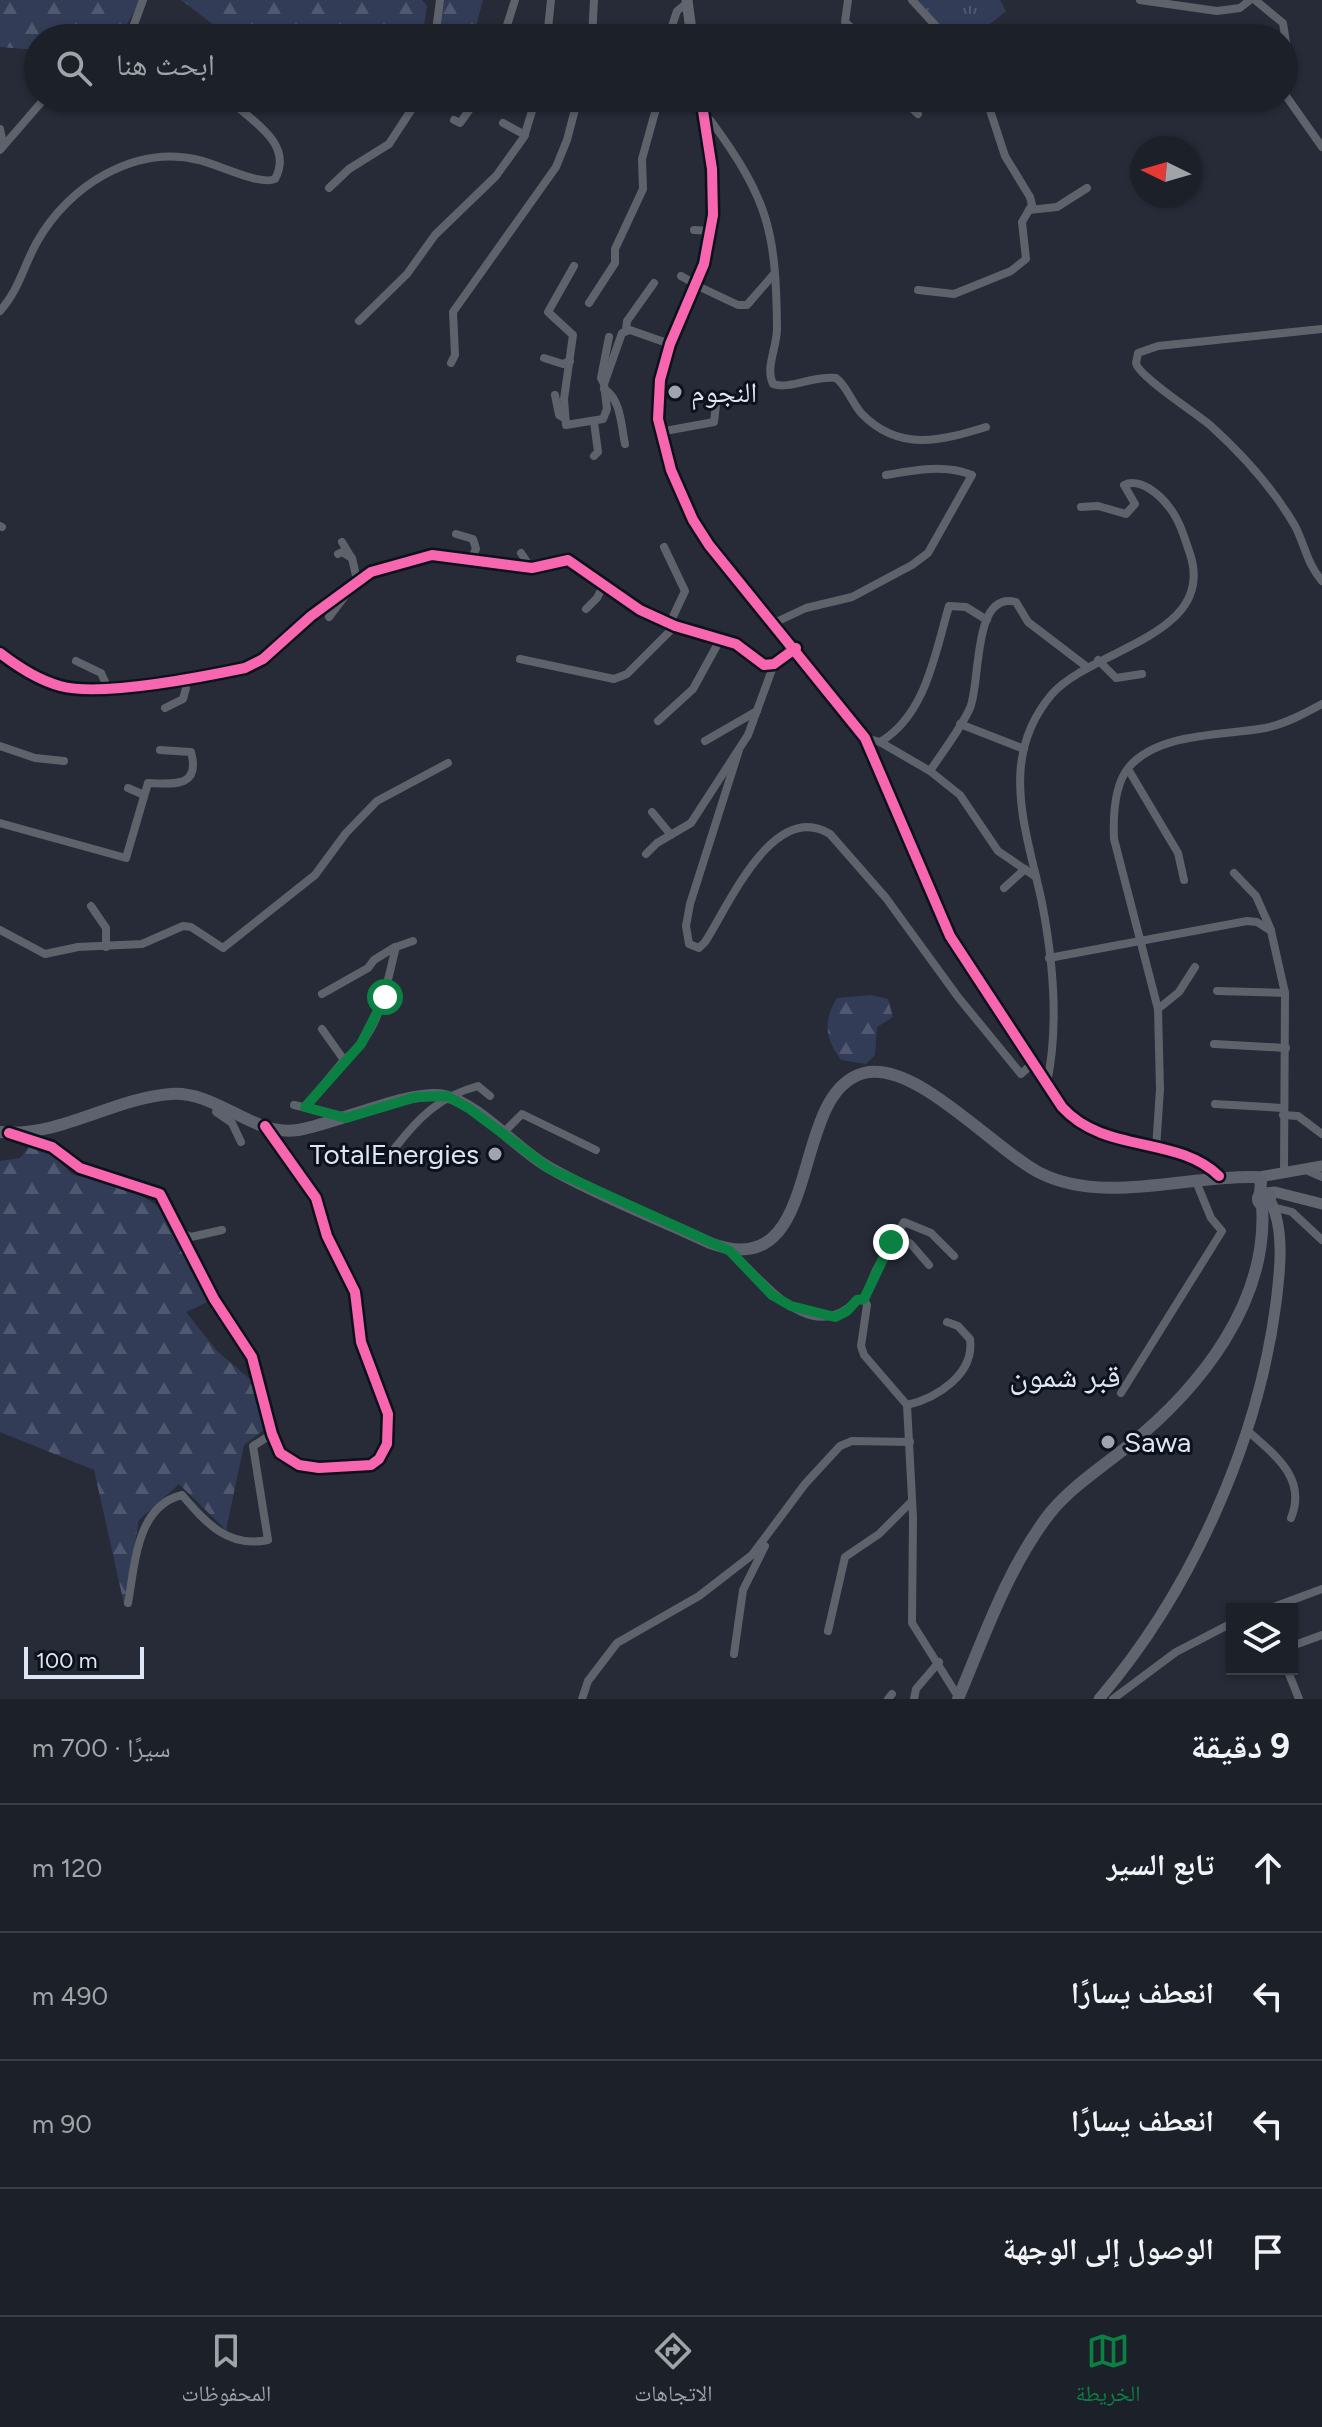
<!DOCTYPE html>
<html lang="ar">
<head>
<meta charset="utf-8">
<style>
  :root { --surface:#1c2029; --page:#252831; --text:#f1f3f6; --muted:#a0a3a8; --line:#3a3e46; --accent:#0b8043 }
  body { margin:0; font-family:Figtree,"Noto Naskh Arabic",sans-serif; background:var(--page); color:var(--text); direction:rtl }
  .controls { position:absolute; right:24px; bottom:24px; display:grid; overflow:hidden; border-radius:0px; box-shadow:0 2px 6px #0004 }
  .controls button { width:72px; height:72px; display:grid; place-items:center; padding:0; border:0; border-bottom:2px solid var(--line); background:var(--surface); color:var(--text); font:40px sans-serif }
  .compass { position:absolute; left:1130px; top:136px; width:72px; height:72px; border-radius:50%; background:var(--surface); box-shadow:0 2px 6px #0004; rotate:275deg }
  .scale { position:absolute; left:24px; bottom:20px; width:120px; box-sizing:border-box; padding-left:8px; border:4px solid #dee5f5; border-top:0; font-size:22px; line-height:28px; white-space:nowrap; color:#dee5f5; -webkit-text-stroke:6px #0c111b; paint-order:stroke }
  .stop { position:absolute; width:24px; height:24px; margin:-18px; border:6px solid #0b8043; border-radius:50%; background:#fff }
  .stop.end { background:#0b8043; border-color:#fff; box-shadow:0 2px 8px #0008 }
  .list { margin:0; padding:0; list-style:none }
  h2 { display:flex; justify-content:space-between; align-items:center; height:104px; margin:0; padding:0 32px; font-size:34px }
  h2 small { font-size:26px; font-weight:400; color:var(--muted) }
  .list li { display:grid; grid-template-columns:52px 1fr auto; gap:24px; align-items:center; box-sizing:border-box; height:128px; padding:0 32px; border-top:2px solid var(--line) }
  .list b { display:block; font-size:30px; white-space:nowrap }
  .list em { font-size:26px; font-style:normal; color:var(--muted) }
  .icon { flex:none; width:44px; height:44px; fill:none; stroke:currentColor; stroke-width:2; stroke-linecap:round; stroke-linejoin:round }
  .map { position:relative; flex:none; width:1322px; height:1699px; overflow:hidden; direction:ltr }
  .search { position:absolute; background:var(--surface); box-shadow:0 2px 6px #0004; left:24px; right:24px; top:24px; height:88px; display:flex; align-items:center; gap:20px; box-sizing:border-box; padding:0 28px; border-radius:44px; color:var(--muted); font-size:30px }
  .sheet { height:616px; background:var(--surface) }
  nav { display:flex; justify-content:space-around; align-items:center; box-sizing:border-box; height:112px; border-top:2px solid var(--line); background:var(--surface); font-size:22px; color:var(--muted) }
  nav a { display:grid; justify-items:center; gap:4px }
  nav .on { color:var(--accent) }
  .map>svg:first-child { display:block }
</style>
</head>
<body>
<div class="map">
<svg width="1322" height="1699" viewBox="0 0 1322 1699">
  <defs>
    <pattern id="grass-tufts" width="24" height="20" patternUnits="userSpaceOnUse" patternTransform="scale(2)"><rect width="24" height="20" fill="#323c56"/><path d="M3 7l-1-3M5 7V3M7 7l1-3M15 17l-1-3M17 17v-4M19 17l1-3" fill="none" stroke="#4f586f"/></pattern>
    <pattern id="forest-firs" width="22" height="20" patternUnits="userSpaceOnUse" patternTransform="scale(2)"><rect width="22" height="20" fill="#323c56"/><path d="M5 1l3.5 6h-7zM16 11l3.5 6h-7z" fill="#4f586f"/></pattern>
  </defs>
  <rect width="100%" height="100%" fill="#262b37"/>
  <polygon fill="url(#grass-tufts)" points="916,0 1000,0 1006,11 973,38 952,38"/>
  <g fill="url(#forest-firs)">
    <polygon points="0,0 141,0 119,38 38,38 38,50 0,47"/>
    <polygon points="181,0 422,0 427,6 422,38 231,38"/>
    <polygon points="436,0 483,0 473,38 435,38"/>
    <path d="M871,995L888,999L893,1017L877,1027L875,1055L866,1064L841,1060C825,1038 823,1021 837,998Z"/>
    <polygon points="29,1147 52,1154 72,1174 129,1189 162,1208 212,1300 186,1312 217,1351 251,1380 268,1427 244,1445 226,1530 179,1484 139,1520 124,1604 94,1470 0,1432 0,1161 20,1158"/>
  </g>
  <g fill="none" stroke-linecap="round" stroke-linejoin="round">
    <g stroke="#5e626b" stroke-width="8">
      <polyline points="848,0 845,22 863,38"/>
      <polyline points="912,0 947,38"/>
      <polyline points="1140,0 1217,11 1240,8 1250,0"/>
      <polyline points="1255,0 1283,23 1287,49 1284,59"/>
      <polyline points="129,38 143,0"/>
      <polyline points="435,38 440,0"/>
      <polyline points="503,38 515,0"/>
      <polyline points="547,38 551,0"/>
      <polyline points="592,38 594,0"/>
      <polyline points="668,38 677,11 687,3"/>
      <polyline points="1284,93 1322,147"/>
      <polyline points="901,98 918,114"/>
      <polyline points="681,102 701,99"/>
      <polyline points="454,120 460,123 478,98"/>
      <path d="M711,121C769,200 776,232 777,329C777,347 765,368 773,384C789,390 814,375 836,378C847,386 852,403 862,414C899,452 941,441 986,427"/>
      <polyline points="503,123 525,135"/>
      <polyline points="0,129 3,143"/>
      <polyline points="0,150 45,98"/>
      <polyline points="329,188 349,169 389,144 419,98"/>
      <polyline points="1029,210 1057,207 1087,188"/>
      <polyline points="694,230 711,231"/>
      <polyline points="574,266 548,312 573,335 564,399 566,425 603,419 607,409 604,384 622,333 630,330 670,344"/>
      <polyline points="681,276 697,285"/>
      <polyline points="702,288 738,305 747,305 774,274"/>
      <polyline points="918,290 954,294 1011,271 1026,259 1022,222 1032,205 1030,197 1005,156 986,98"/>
      <polyline points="589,303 615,263 615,249 643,189 642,159 659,98"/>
      <path d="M0,311C19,290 23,267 37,242C68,186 135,144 199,160C217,164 260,186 275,179C295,143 249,119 227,98"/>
      <polyline points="359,321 407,274 435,235 496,176 524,137 536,98"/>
      <path d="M1322,329L1158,346L1138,353L1136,363C1138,376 1196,413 1211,426C1243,455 1273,488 1295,526C1305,545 1307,564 1322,581"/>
      <polyline points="626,330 627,321 654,283"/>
      <polyline points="544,358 563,364 570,361"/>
      <polyline points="451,363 455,355 453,312 556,167 567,140 578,98"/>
      <polyline points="604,384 601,378 609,337"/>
      <path d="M604,389C621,399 621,425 625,444"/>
      <polyline points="555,395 559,415 565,419"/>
      <polyline points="665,431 714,422 716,405"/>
      <polyline points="594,456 598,452 594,422"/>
      <polyline points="0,526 2,527"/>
      <polyline points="456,534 473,539 476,549 472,557"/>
      <polyline points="342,542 351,557"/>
      <polyline points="664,547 685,591 670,623"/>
      <polyline points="521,553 527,562 523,567"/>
      <polyline points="586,609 597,598 604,584"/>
      <polyline points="329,617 357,580 352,558 342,552 338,554"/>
      <path d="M774,623L806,608L852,597L912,565L928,553L972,475C944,464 914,470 886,475"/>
      <path d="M0,653C18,667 38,680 60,686C100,697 202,677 245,668L263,659L311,616L371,572L432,555L532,568L568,560L640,610L675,626L736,644L764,665L774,664L795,648"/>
      <polyline points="520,659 614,679 627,674 675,626"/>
      <polyline points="1098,660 1116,678 1142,674"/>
      <polyline points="76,661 101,673 107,686"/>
      <polyline points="165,708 183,699 186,688 182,677"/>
      <polyline points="658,721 693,689 721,638"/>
      <polyline points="960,724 1024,749"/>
      <polyline points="865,738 880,742 930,771 960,795 998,851 1036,877"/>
      <polyline points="705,741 757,711"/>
      <path d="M880,742C926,715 935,653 949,606L966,607L987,620"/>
      <polyline points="0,746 35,758 64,761"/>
      <path d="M739,750L690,904L686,926L689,944L699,948L705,942C728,907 773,799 830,834L886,898L958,997L1021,1074L1033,1063"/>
      <polyline points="1128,769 1178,853 1184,880"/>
      <path d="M930,771C943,751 960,730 970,708C981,683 972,590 1016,602L1028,622L1087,667"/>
      <polyline points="128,788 144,795"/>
      <polyline points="652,812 671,835"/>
      <path d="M0,823L126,858L148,783C173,784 201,788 191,752L160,750"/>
      <polyline points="646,854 657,843 691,823 748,735 774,664"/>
      <polyline points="1234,873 1256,896 1271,930"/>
      <polyline points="1004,888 1025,869"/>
      <polyline points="91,906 106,928 106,947"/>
      <polyline points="0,930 45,954 78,947 142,944 183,926 191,927 223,948 315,875 346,833 377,801 448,763"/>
      <polyline points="1049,958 1247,921 1257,922 1271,931 1285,993 1284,1172"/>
      <polyline points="1217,991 1285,993"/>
      <polyline points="322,994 368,968 374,960 395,947"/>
      <polyline points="1158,1009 1179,992 1195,967"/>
      <polyline points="1214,1044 1286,1048"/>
      <path d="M344,1060C381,1033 385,988 396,947L413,941"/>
      <path d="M1047,1083C1059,1026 1053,960 1042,903C1033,859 1016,810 1021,765C1024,739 1035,714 1052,694C1093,648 1220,635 1189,551C1184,536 1179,519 1169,507C1160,495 1140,477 1124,485L1135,504L1126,514L1098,506L1081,507"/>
      <polyline points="218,1104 216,1112 232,1123 241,1142"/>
      <polyline points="1215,1104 1283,1108"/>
      <polyline points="294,1105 346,1117"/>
      <polyline points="305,1107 344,1060 322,1029"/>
      <polyline points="1283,1115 1298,1116 1322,1134"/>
      <polyline points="502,1134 522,1114 596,1150"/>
      <polyline points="13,1135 52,1147 80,1168 160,1194 214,1299 252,1357 272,1434 280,1453 299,1465 319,1468 371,1465 379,1459 387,1444 388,1414 361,1342 355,1292 327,1236 316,1198 266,1128"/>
      <path d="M395,1148C418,1118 440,1096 478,1086L490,1096"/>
      <path d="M1156,1149L1160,1089L1158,1009L1114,839C1113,816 1114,785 1129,767C1159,732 1223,736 1265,728C1285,724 1304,714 1322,704"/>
      <polyline points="1304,1169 1322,1177"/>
      <polyline points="1273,1207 1292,1212 1322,1240"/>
      <polyline points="184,1234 191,1237 222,1230"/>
      <polyline points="891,1242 910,1243 929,1265"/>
      <path d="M730,1251C764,1281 811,1348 857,1300L864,1299"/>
      <polyline points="954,1256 931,1233 904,1222 876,1270 864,1299 867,1305 861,1346 864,1355 907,1405 913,1517 912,1623 959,1698"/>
      <polyline points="1121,1393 1222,1231 1211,1218 1195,1179"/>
      <path d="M907,1405C937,1398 975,1374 970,1339L958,1326L947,1322"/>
      <path d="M1249,1432C1276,1456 1307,1479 1291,1518"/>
      <path d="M128,1603C135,1566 136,1506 182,1495C207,1524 228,1548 268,1540L253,1446L272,1434"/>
      <polyline points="1268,1609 1322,1589"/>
      <polyline points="828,1631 845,1557 879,1534 912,1501"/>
      <polyline points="1292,1646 1322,1635"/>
      <polyline points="734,1654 743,1590 765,1546"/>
      <polyline points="1287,1669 1299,1699"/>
      <polyline points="582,1699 588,1681 617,1643 699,1596 752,1555 805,1484 840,1446 852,1441 910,1442"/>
      <polyline points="888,1699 892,1694"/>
      <polyline points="914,1699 916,1689 939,1662"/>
      <polyline points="1113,1699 1176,1652 1232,1623"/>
    </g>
    <g stroke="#61656e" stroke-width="11">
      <polyline points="687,0 692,38"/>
      <path d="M701,98L712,169L713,215L704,264L670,344L660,380L658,419L671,470L693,520L709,545L865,738L950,936L1062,1107C1104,1154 1177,1135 1219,1176"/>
      <polyline points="1259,1177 1322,1166"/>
      <polyline points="1267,1193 1275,1192 1322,1204"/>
      <path d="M1099,1699C1191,1592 1258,1442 1276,1303C1280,1271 1285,1230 1270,1200"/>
    </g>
    <g stroke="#5e626e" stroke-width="12">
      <path d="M0,1132C59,1138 113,1098 171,1094C218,1091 253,1137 298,1130C336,1124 412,1088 445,1096C481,1105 517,1150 550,1168C601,1197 657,1218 710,1243C827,1287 786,1093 864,1073C916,1060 993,1149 1040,1173C1104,1205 1187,1175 1256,1177L1261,1181L1260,1194"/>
      <circle cx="1264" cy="1199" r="6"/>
      <path d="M958,1699C984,1637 1008,1567 1050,1513C1071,1487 1102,1467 1128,1446C1200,1388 1269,1302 1262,1205"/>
    </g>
    <defs>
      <g id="cycleway">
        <path d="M701,98L712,169L713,215L704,264L670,344L660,380L658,419L671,470L693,520L709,545L865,738L950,936L1062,1107C1104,1154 1177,1135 1219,1176"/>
        <path d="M0,653C18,667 38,680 60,686C100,697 202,677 245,668L263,659L311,616L371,572L432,555L532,568L568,560L640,610L675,626L736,644L764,665L774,664L796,648"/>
        <polyline points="9,1133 52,1147 80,1168 160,1194 214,1299 252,1357 272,1434 280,1453 299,1465 319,1468 371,1465 379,1459 387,1444 388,1414 361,1342 355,1292 327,1236 316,1198 265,1126"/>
      </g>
    </defs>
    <use href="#cycleway" stroke="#0c111b" stroke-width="15"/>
    <use href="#cycleway" stroke="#f766af" stroke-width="10"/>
  </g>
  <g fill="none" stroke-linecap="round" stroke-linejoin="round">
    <polyline stroke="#0b8043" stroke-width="10" points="385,997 361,1044 305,1107 346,1118 416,1097 447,1096 470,1109 550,1169 730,1251 772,1295 791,1306 835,1317 847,1311 857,1300 864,1299 891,1242"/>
  </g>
  <g fill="#9ea4b2" stroke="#0c111b" stroke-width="3">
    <circle cx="675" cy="392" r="8"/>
    <circle cx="495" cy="1154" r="8"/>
    <circle cx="1108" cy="1442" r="8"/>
  </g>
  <g text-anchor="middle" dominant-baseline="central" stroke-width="6" stroke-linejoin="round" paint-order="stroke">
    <g font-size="28" fill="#dee5f5" stroke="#0c111b" text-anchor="start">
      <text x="691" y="392">النجوم</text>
      <text x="479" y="1154" text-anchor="end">TotalEnergies</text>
      <text x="1124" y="1442">Sawa</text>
    </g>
    <g font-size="32" fill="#dee5f5" stroke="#0c111b">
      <text x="1065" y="1376">قبر شمون</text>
    </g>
  </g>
</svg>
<div class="controls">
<button><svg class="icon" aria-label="layers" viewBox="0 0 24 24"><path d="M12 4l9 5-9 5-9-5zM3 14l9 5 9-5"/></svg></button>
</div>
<svg class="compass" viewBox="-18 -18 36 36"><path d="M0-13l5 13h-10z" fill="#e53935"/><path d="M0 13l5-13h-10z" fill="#a0a3a8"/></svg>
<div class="scale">100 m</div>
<div class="stop" style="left:385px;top:997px"></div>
<div class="stop end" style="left:891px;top:1242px"></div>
<div class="search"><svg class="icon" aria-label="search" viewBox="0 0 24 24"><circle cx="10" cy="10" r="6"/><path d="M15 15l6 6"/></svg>ابحث هنا</div>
</div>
<section class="sheet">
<h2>9 دقيقة<small>سيرًا · 700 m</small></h2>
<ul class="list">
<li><svg class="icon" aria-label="ahead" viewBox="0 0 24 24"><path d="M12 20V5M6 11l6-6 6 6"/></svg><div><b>تابع السير</b></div><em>120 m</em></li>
<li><svg class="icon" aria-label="left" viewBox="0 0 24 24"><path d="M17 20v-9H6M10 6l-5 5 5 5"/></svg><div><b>انعطف يسارًا</b></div><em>490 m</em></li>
<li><svg class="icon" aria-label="left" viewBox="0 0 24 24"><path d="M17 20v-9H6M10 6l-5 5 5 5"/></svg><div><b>انعطف يسارًا</b></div><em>90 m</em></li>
<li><svg class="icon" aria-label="arrive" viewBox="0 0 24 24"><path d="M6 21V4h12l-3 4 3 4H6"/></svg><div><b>الوصول إلى الوجهة</b></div></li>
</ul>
</section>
<nav>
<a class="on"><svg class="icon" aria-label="map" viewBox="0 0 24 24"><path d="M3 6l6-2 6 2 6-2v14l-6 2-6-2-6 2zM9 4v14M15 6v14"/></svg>الخريطة</a>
<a><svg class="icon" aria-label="directions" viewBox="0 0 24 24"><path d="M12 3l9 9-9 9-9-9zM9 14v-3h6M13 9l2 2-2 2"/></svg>الاتجاهات</a>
<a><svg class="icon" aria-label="saved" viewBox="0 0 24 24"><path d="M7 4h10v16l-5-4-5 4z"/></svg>المحفوظات</a>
</nav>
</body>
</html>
